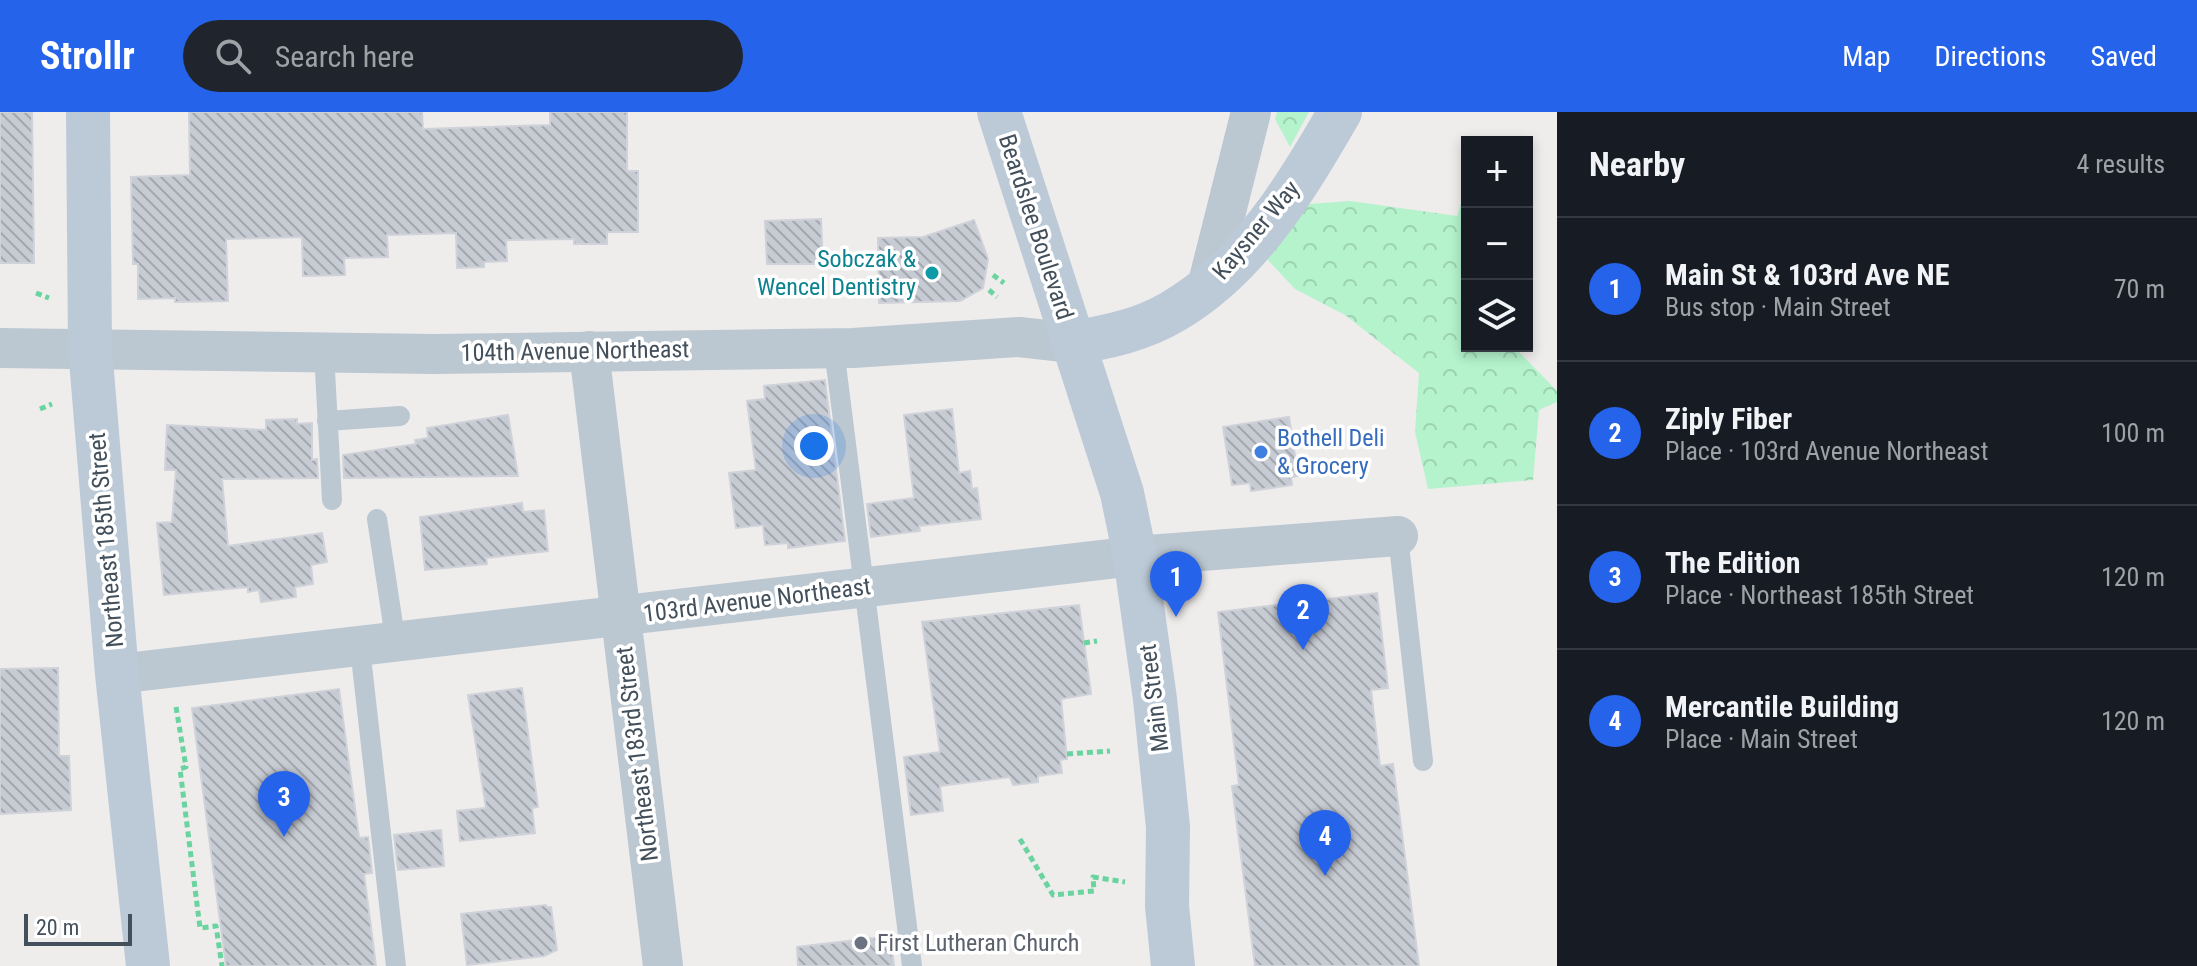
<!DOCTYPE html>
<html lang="en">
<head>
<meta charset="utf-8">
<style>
  :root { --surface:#171b24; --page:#20242c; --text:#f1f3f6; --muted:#9ea1a6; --line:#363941; --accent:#2563eb }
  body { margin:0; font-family:"Roboto Condensed",sans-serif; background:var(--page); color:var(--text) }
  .controls { position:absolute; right:24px; top:24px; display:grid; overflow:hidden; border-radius:0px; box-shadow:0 4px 12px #0003 }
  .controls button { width:72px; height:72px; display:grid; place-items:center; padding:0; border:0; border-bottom:2px solid var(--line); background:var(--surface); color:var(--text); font:40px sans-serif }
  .scale { position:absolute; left:24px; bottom:20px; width:108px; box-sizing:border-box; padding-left:8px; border:4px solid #43505b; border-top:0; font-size:22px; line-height:28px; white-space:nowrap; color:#43505b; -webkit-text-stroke:6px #fff; paint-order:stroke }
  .you { position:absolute; left:814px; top:334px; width:28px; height:28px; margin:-20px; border:6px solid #fff; border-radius:50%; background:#1a73e8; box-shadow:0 0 0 12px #1a73e833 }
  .badge { display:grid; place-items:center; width:52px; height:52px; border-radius:50%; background:var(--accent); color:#fff; font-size:26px; font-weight:700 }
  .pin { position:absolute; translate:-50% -66px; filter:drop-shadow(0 2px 4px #0008) }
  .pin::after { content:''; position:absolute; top:42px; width:28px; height:24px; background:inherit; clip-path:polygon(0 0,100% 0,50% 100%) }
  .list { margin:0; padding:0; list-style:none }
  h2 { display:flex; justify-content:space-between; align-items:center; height:104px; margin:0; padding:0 32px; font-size:34px }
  h2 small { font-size:26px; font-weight:400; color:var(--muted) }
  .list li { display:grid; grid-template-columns:52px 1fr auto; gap:24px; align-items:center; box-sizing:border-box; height:144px; padding:0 32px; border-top:2px solid var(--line) }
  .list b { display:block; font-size:30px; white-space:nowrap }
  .list p { margin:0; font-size:26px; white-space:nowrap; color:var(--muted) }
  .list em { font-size:26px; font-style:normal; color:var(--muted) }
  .icon { flex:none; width:44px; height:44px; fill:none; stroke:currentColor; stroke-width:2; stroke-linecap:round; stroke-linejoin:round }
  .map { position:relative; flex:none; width:1557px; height:854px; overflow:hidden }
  header { display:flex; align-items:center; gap:48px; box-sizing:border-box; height:112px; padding:0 40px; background:var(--accent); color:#fff }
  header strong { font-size:38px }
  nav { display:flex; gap:44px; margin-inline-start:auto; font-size:28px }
  .search { width:560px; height:72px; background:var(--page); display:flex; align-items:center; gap:20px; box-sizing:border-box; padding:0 28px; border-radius:44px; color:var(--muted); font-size:30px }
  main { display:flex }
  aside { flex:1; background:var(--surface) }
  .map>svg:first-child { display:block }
</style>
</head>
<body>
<header>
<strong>Strollr</strong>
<div class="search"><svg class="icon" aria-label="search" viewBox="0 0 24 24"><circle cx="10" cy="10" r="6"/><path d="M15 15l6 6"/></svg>Search here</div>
<nav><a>Map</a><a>Directions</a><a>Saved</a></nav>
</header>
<main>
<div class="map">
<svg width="1557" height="854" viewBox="0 0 1557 854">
  <defs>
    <pattern id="forest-crowns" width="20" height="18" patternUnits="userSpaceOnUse" patternTransform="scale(2)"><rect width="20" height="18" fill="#b4f3cc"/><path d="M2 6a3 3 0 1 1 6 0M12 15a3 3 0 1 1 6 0" fill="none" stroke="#9cd2b1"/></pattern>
    <pattern id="building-back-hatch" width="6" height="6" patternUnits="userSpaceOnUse" patternTransform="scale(2)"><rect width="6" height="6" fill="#c7cbd3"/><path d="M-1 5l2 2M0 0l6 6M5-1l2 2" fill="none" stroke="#a3a7ae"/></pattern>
  </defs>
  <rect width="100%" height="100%" fill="#efecec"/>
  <g fill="url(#forest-crowns)">
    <polygon points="1277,0 1309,0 1290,35 1275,7"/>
    <polygon points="1467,73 1467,234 1517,234 1520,241 1557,279 1557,290 1539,298 1533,368 1428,377 1415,320 1419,261 1345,203 1295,177 1252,131 1282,94 1350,89 1457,104"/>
  </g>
  <g fill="url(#building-back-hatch)" stroke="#cfd2d9" stroke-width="2">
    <polygon points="0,0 32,0 34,151 0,151"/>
    <polygon points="189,0 422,0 423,17 550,13 550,0 627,0 627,59 638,59 638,120 607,120 607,132 574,132 574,127 506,128 507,149 484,150 484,155 457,156 456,121 387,123 388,145 344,146 345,163 303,164 302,125 226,127 228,189 175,190 175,186 138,187 138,152 133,152 131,65 190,63"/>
    <polygon points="821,107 823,152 767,152 765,109"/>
    <polygon points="974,108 988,147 983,176 960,189 879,191 878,126 923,125"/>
    <polygon points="825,268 845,429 788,436 788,431 765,433 763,413 736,416 729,361 756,358 747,289 765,287 764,274"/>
    <polygon points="952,297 959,361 970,359 972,377 977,376 981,407 919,414 920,419 871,425 867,392 914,386 904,303"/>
    <polygon points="508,303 518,364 344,366 343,343 416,332 415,328 428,326 427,316"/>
    <polygon points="1289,305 1298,364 1291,365 1292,373 1251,379 1250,371 1232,373 1223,315"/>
    <polygon points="297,307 297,312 312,311 312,348 317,347 318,366 222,367 228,434 322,421 327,450 311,453 313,472 295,475 296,485 261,490 259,478 248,480 248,475 164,483 157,411 172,410 176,358 165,358 167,313 266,318 266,308"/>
    <polygon points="522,391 523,400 544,398 548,439 486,446 487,452 425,458 420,405"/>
    <polygon points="1377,481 1388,576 1371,578 1380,654 1393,652 1419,854 1255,854 1232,674 1239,673 1218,500"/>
    <polygon points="1079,493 1091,582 1061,587 1067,647 1060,648 1062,661 1038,664 1038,670 1013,673 1010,665 940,674 943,699 911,703 904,645 940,640 922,510"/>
    <polygon points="58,556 59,644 69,644 71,698 0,702 0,557"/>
    <polygon points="522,576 538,695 532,696 535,721 460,729 457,699 486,696 468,583"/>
    <polygon points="339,577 359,726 368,725 372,761 364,762 376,854 226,854 192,596"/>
    <polygon points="441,718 444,754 398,758 394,723"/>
    <polygon points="546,793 546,795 551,795 557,838 544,844 467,853 461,802"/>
    <polygon points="890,824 894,854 798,854 797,835"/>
  </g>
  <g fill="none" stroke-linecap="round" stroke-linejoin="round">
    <g stroke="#69d49f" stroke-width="5" stroke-dasharray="6 4" stroke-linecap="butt">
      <polyline points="993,163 1004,171"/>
      <polyline points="989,178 997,185"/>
      <polyline points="36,181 49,186"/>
      <polyline points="40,297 52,292"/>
      <polyline points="1084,531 1097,529"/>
      <polyline points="176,595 186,655 180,657 200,816 216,814 222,854"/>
      <polyline points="1067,642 1110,639"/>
      <polyline points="1020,727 1053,783 1094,779 1093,765 1125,770"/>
    </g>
    <g stroke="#bbc7d1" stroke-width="20">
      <polyline points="834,237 912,854"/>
      <polyline points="324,240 332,388"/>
      <polyline points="327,309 400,304"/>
      <polyline points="377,407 396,532"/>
      <polyline points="1398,424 1423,649"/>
      <polyline points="360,536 396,854"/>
    </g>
    <g stroke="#bbc7d1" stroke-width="40">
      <polyline points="1207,175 1251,0"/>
      <polyline points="0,236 433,242 853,236 1019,225 1073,231"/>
      <polyline points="589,239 663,854"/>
      <polyline points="117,562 1135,444 1398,424"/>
    </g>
    <g stroke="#bccad8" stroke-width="44">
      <polyline points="88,0 90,236 117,562 148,854"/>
      <polyline points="999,0 1122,381 1135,444 1155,587 1168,715 1167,794 1173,854"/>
      <path d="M1073,231C1107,225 1142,218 1172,200C1249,156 1297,74 1340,0"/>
    </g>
  </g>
  <circle fill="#0f9aa8" stroke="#fff" stroke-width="3" cx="932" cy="161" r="8"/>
  <circle fill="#3f7fe0" stroke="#fff" stroke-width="3" cx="1261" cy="340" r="8"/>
  <circle fill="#6b7280" stroke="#fff" stroke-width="3" cx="861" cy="831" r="8"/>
  <g text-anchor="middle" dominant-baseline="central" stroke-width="7" stroke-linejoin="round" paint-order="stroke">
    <g font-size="24" fill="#43505b" stroke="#fff">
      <text transform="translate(1036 115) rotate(72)">Beardslee Boulevard</text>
      <text transform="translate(1256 118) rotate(-50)">Kaysner Way</text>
      <text transform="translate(575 239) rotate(-1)">104th Avenue Northeast</text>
      <text transform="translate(106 428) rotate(-95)">Northeast 185th Street</text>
      <text transform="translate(757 488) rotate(-7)">103rd Avenue Northeast</text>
      <text transform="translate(1154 586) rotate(-97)">Main Street</text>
      <text transform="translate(637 642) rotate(-97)">Northeast 183rd Street</text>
    </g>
    <g font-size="24" fill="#0d838f" stroke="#fff" text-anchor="end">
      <text x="916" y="147">Sobczak &amp;<tspan x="916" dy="28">Wencel Dentistry</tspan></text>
    </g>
    <g font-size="24" fill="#366cbe" stroke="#fff" text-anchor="start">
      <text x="1277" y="326">Bothell Deli<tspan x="1277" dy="28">&amp; Grocery</tspan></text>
    </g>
    <g font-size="24" fill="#5b616d" stroke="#fff" text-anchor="start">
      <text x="877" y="831">First Lutheran Church</text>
    </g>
  </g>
</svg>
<div class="controls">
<button>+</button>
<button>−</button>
<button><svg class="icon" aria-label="layers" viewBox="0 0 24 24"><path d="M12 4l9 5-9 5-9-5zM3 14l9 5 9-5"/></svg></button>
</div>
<div class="scale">20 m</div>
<div class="you"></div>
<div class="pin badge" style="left:1176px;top:505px">1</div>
<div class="pin badge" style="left:1303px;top:538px">2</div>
<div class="pin badge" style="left:284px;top:725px">3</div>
<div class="pin badge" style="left:1325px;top:764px">4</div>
</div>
<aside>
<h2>Nearby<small>4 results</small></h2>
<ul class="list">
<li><span class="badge">1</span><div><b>Main St &amp; 103rd Ave NE</b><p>Bus stop · Main Street</p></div><em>70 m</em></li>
<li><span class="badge">2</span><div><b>Ziply Fiber</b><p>Place · 103rd Avenue Northeast</p></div><em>100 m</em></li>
<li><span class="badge">3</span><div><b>The Edition</b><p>Place · Northeast 185th Street</p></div><em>120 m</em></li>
<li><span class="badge">4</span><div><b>Mercantile Building</b><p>Place · Main Street</p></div><em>120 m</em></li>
</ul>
</aside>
</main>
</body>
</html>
